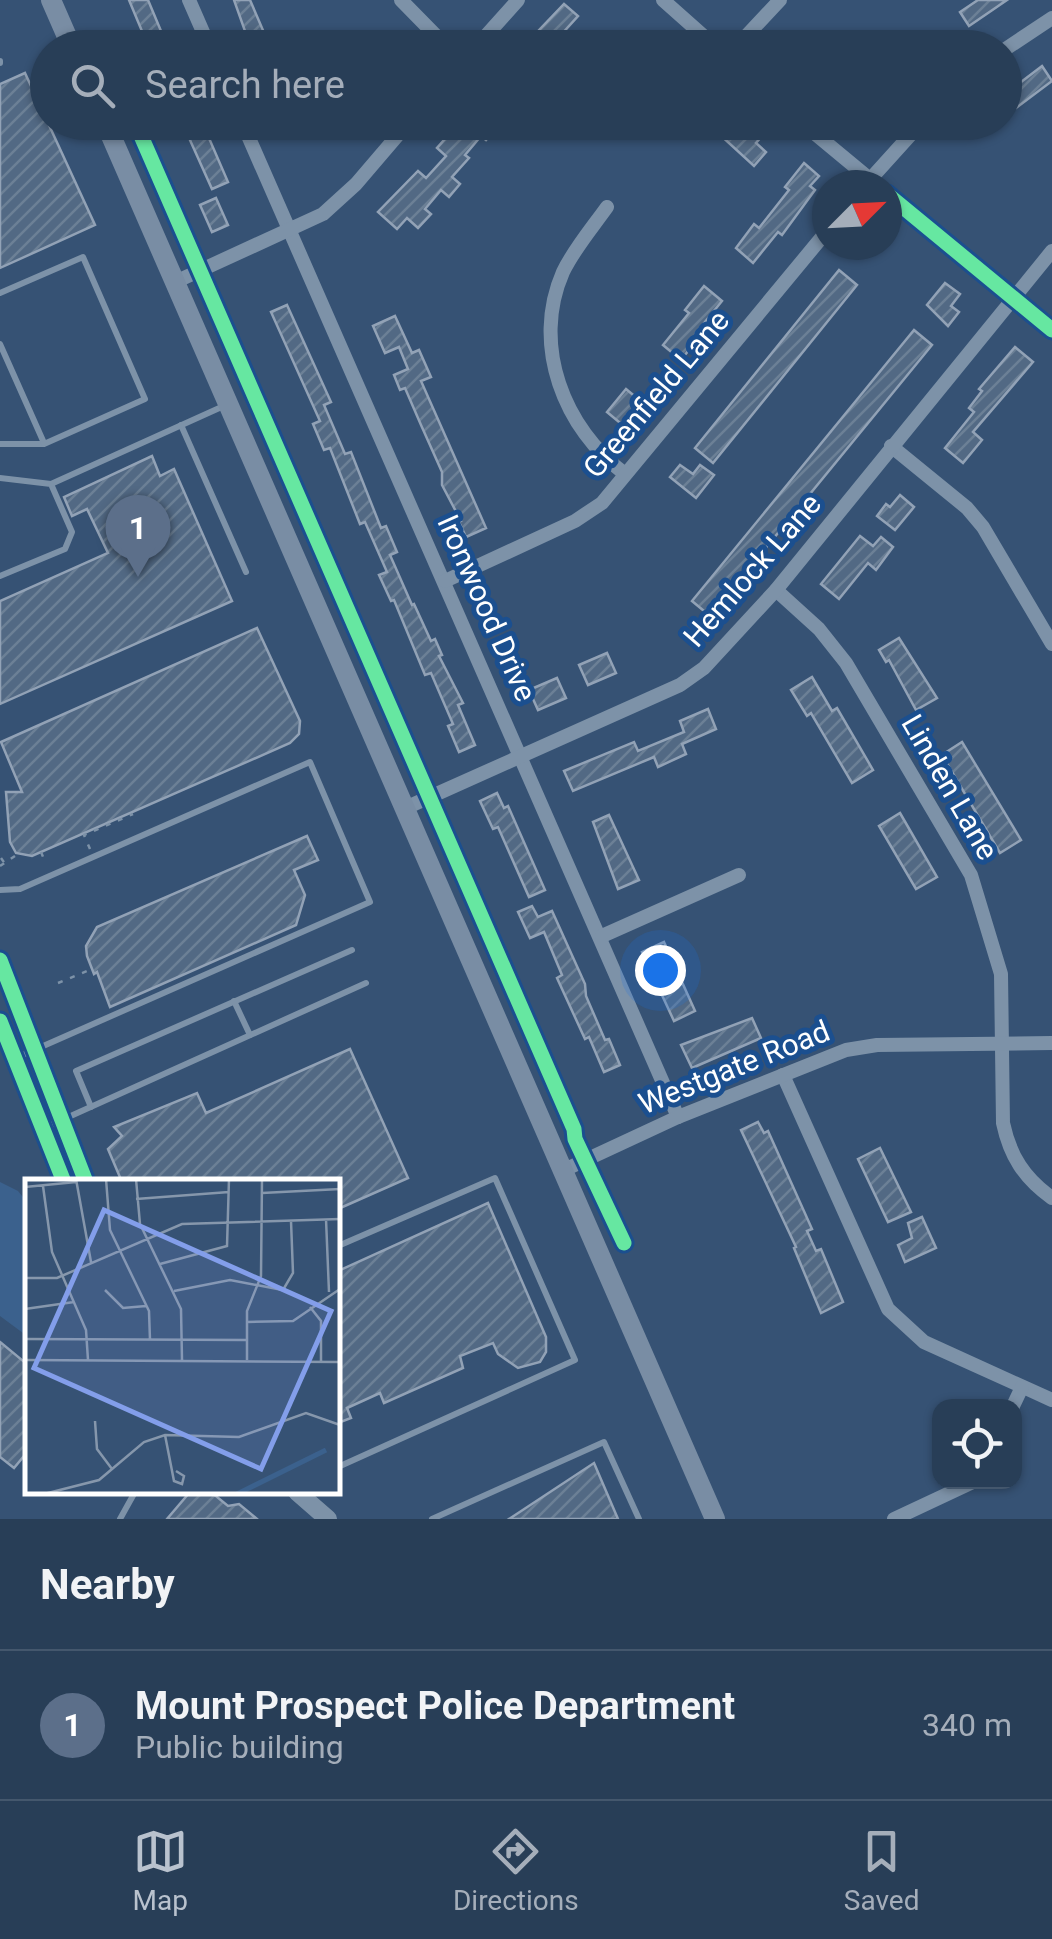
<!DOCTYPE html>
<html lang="en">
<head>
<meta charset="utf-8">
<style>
  :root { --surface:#283e57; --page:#30455d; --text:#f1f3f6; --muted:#a5aeba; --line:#44576d; --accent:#b9c2ce }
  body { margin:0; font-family:Roboto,sans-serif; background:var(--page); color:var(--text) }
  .controls { position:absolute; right:30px; bottom:30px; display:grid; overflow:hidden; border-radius:20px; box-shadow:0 2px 8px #0004 }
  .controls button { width:90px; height:90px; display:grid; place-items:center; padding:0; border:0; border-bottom:2px solid var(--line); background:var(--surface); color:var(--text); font:50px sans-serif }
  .compass { position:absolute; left:812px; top:170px; width:90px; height:90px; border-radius:50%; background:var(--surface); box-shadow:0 2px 8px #0004; rotate:66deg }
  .you { position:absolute; left:660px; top:970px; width:35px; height:35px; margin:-25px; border:8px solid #fff; border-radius:50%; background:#1a73e8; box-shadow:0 0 0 15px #1a73e833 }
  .badge { display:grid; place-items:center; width:65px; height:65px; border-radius:50%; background:var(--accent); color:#fff; font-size:32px; font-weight:700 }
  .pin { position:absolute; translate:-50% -82px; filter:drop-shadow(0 2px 5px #0008) }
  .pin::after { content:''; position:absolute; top:52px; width:35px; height:30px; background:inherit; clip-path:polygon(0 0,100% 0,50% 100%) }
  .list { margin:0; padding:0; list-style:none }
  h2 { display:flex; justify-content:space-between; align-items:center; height:130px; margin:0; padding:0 40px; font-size:42px }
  h2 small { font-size:32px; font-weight:400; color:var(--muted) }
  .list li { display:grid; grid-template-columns:65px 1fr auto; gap:30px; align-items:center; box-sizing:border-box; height:150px; padding:0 40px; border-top:2px solid var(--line) }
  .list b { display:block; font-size:38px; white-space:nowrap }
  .list p { margin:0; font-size:32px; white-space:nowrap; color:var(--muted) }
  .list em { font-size:32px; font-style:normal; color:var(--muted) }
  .icon { flex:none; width:55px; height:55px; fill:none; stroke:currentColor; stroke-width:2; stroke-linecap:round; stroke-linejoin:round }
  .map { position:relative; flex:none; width:1052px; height:1519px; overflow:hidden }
  .search { position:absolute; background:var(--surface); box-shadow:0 2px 8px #0004; left:30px; right:30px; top:30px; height:110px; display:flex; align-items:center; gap:25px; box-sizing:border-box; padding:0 35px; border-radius:55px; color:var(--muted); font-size:38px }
  .sheet { height:280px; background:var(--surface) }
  nav { display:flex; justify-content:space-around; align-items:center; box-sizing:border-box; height:140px; border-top:2px solid var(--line); background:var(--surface); font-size:28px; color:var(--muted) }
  nav a { display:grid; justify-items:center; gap:5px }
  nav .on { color:var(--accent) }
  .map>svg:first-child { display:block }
</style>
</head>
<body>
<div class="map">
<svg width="1052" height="1519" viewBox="0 0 1052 1519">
  <defs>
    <pattern id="building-hatch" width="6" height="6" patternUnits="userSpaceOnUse" patternTransform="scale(2.5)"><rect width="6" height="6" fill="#526984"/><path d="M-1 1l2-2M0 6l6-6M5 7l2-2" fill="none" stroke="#6c8096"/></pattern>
  </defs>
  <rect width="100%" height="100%" fill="#365274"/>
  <polygon fill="#3b618d" points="0,1182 18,1191 27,1202 27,1336 0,1316"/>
  <g fill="url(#building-hatch)" stroke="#92a2b6" stroke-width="2.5">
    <polygon points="129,0 148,0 166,43 149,48"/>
    <polygon points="234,0 250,0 268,42 251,48"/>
    <polygon points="978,0 1007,0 969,26 960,12"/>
    <polygon points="564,4 578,16 549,48 522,48"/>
    <polygon points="1042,66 1052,81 1004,117 1004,95"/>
    <polygon points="25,73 95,225 0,268 0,84"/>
    <polygon points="202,122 228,182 212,189 185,129"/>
    <polygon points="460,122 502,122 486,140 481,136 465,155 469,158 452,177 460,184 449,197 441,190 425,209 431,214 418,228 407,218 397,229 378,212 418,171 426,178 446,156 437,148"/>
    <polygon points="706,122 747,122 762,136 756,143 766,152 754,166"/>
    <polygon points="804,163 819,176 810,186 815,190 782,235 778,232 753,263 736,248 754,224 759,228 789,190 785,187"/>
    <polygon points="216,198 228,225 212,232 200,205"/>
    <polygon points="839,270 857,285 713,463 695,448"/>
    <polygon points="945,283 960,294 951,306 959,312 948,326 927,305"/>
    <polygon points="704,286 722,301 696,333 700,336 681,360 663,345 689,313 685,310"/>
    <polygon points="287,305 331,402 324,405 345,454 351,452 381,528 386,526 397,552 390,555 412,605 414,604 431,641 435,639 442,655 439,656 463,703 458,705 475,745 459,752 448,726 453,724 431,673 425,675 394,600 391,601 379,575 387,572 365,522 360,524 330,448 324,450 313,424 320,421 271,312"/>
    <polygon points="395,316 412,353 419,350 431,377 421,381 486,528 466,537 459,522 461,521 442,485 442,472 421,425 405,388 400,390 394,375 408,369 399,347 385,353 373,326"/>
    <polygon points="914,330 932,345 710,616 692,601"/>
    <polygon points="1015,347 1033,362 973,432 982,440 963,463 945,448 974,412 969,408 982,391 979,389"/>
    <polygon points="626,389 644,404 625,427 607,412"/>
    <polygon points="152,456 160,476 174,469 232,601 0,704 0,601 108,553 87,509 72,516 64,497"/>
    <polygon points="680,465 693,474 700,465 714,475 696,498 670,477"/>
    <polygon points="900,495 914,507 895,530 877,516 886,504 890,507"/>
    <polygon points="860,536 873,546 881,537 893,547 876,570 868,563 839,599 821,584"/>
    <polygon points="257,628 300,721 299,734 290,743 32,856 16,853 10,842 6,792 22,792 1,742"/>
    <polygon points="899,638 937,698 916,710 889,660 886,662 879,650"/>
    <polygon points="607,653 616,673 588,685 579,665"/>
    <polygon points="812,677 832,711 837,708 873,770 852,783 811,713 807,716 791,690"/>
    <polygon points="557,678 566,698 538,710 529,690"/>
    <polygon points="708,709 716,729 682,744 686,754 658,767 654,757 573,791 564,771 634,742 638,751 684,732 680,721"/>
    <polygon points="962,742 1021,840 1000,853 942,755"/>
    <polygon points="497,793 504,808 508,806 545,890 529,897 498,827 493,829 480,801"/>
    <polygon points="900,813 937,877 916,889 879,826"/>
    <polygon points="609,815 639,880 618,889 593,822"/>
    <polygon points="307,836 318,860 294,870 305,895 296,925 110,1007 97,972 94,974 87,956 86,946 97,927"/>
    <polygon points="532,906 538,917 552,911 585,984 586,996 605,1040 609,1039 620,1065 604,1072 589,1037 585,1039 557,978 562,975 544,932 530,938 518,912"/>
    <polygon points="664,942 695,1011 674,1021 642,952"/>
    <polygon points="752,1018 761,1038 692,1068 681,1045"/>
    <polygon points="350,1049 408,1178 338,1209 338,1182 122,1182 108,1149 122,1136 114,1127 197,1093 206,1113"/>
    <polygon points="758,1122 764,1133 768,1131 812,1229 807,1231 816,1251 821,1249 843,1302 821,1313 794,1248 796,1247 741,1130"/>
    <polygon points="880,1148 911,1212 888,1222 858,1159"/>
    <polygon points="488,1203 546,1337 546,1352 540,1362 518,1368 498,1354 493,1343 460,1356 463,1368 384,1403 380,1393 347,1408 351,1418 338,1423 338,1271"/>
    <polygon points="922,1217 936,1248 905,1262 898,1245 912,1238 908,1223"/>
    <polygon points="0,1342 28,1365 28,1451 14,1468 0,1457"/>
    <polygon points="594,1463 618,1519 509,1519"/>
    <polygon points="190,1492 211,1492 228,1506 239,1504 257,1519 167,1519"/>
  </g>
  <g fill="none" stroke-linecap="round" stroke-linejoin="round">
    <g stroke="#7d92a8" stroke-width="2.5" stroke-dasharray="5 8" stroke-linecap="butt">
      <polyline points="90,849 84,835 133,814"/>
      <polyline points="41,852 46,864"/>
      <polyline points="1,858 8,868"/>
      <polyline points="0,866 18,854"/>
      <polyline points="58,983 92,969"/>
    </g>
    <g stroke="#7d92a8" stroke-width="6">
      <polyline points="0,61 0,63"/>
      <polyline points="0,293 83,257 145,399 44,444 0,444"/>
      <polyline points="0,344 44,443"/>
      <polyline points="181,425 246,572"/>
      <polyline points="0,478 51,484 72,532 65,549 0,576"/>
      <polyline points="51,484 226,405"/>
      <polyline points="0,890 20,889 310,762 370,902 16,1058"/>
      <polyline points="234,1001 250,1035"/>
      <polyline points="91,1107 76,1071 352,950"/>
      <polyline points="44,1128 366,983"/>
      <polyline points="338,1246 495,1178 575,1360 338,1467"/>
      <polyline points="120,1519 135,1492"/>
      <polyline points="432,1519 604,1442 639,1519"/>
    </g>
    <g stroke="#7d92a8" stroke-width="14">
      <polyline points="189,0 210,48"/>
      <polyline points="401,0 448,48"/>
      <polyline points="663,0 717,48"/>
      <polyline points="475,48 518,0"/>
      <polyline points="735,48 780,0"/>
      <polyline points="1004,50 1052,18"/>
      <polyline points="242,122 678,1117"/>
      <polyline points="801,122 877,185"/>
      <polyline points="866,184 922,122"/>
      <polyline points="887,194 1052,330"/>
      <path d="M607,207C592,228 574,249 563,272C531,345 564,429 625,474"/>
      <polyline points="175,282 323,214 356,184 409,122"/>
      <polyline points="891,446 967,508 983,527 1052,644"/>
      <polyline points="445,581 575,521 602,503 827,231"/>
      <path d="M776,590L819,629L846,663L971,875L1001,974L1003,1123C1010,1156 1024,1178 1052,1198"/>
      <polyline points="403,809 680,685 704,668 776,590 1052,251"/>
      <polyline points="602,936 739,875"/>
      <polyline points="783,1075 888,1309 924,1342 1052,1400"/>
      <polyline points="564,1170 678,1117 846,1050 877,1045 1052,1043"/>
      <polyline points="1013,1406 1022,1387"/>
      <polyline points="894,1519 973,1482"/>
    </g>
    <g stroke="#7d92a8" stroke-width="18">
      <polyline points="0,1021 64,1182"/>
      <polyline points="297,1492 328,1519"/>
    </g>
    <g stroke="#798da4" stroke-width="20">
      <polyline points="51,0 72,48"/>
      <polyline points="105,122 715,1519"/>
    </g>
    <defs>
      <g id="cycleway">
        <polyline points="135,122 574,1129 575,1139 624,1243"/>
        <polyline points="887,194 1052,330"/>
        <polyline points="0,960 86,1182"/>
        <polyline points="0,1021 64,1182"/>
      </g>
    </defs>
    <use href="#cycleway" stroke="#1b4f8f" stroke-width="21"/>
    <use href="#cycleway" stroke="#66e7a1" stroke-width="15"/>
  </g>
  <g text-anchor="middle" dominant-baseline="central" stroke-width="10" stroke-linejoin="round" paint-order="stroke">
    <g font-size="30" fill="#fff" stroke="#1b4f8f">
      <text transform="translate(656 394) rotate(-50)">Greenfield Lane</text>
      <text transform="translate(752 570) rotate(-49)">Hemlock Lane</text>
      <text transform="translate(487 608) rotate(66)">Ironwood Drive</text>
      <text transform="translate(950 787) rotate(60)">Linden Lane</text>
      <text transform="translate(734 1067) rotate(-22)">Westgate Road</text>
    </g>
  </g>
  <g transform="translate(25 1179)">
    <rect width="315" height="315" fill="#365274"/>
    <path fill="none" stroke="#3b618d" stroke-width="5" d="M212,315L301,271"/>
    <path fill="none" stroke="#8697ac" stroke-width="2.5" d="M51,0L66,83M81,0L85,51L124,132L125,161M111,0L115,45L156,130L157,181M18,7L27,73L61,151L63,181M0,8L51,3M237,14L315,10M111,20L204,13M301,40L304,113M135,85L202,67L204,0M0,99H32L157,45L315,40M80,111L98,129L121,127M149,112L205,101L258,111L268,94L266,42M285,128L296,142V183M0,130L49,123M222,143L268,142L315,110M0,160L221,161M0,181L315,183M222,181V132L236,97L237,0M70,242L72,270L87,290M140,256L149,302L157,305L159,297L151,292M19,315L74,301L119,263L140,256L214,258L281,234L315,246"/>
    <path fill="#839eea" fill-opacity="0.15" stroke="#839eea" stroke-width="5" d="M79,31L306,132L236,290L9,189Z"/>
    <rect width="315" height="315" fill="none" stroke="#fff" stroke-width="5"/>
  </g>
</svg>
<div class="controls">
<button><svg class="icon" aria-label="locate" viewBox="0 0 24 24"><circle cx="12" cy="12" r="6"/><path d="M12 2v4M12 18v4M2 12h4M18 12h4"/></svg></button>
</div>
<svg class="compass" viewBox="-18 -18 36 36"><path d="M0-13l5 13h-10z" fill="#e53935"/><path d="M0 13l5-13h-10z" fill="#a5aeba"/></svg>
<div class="you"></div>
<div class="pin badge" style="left:138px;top:577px;background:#5c6f8a">1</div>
<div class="search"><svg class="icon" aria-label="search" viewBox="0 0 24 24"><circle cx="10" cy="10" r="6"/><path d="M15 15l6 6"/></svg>Search here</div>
</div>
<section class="sheet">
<h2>Nearby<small></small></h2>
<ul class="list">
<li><span class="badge" style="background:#5c6f8a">1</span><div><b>Mount Prospect Police Department</b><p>Public building</p></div><em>340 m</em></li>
</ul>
</section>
<nav>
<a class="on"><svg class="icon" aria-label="map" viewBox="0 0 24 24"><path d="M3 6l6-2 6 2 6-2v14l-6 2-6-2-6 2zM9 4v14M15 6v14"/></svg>Map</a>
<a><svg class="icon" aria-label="directions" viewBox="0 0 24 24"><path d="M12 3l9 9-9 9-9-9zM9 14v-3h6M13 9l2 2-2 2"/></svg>Directions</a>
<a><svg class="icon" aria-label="saved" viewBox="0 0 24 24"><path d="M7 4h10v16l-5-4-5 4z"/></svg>Saved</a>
</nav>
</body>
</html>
